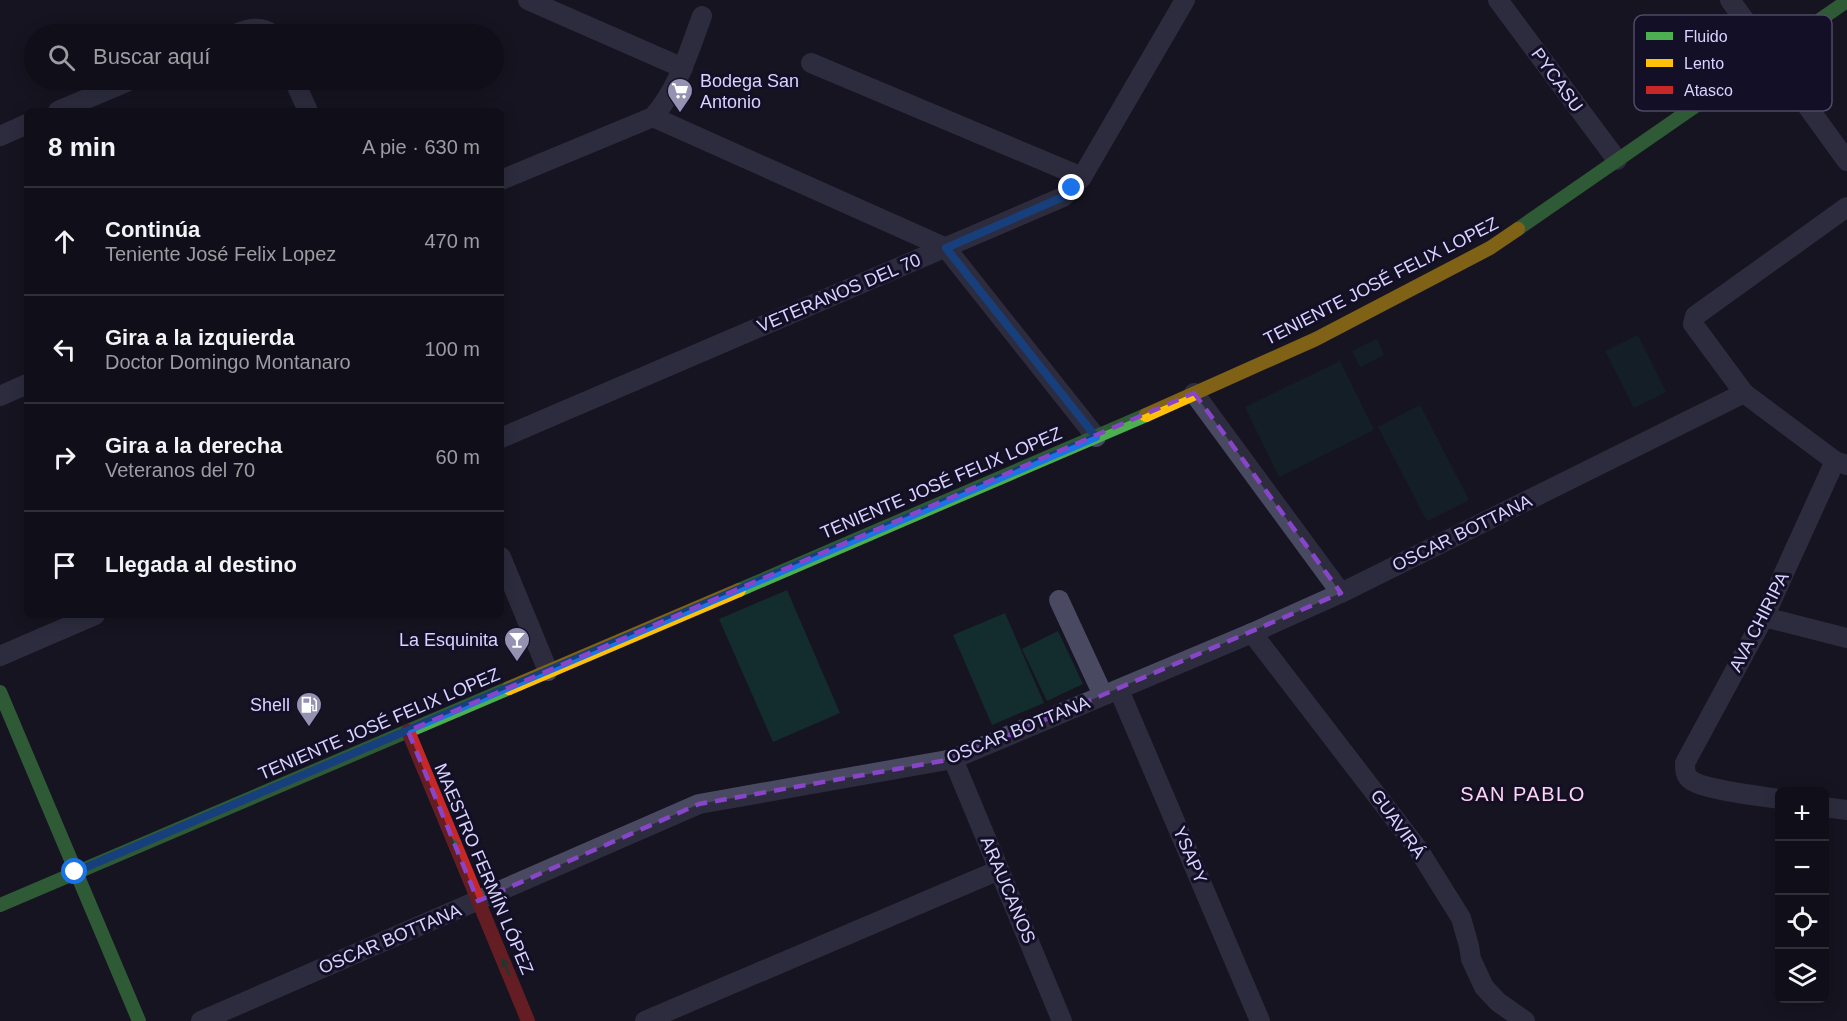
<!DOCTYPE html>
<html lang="es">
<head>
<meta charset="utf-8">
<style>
  :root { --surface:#100f19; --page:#1e1d26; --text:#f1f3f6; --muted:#9c9ca2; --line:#302f38 }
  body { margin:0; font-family:Arial,sans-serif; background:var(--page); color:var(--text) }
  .controls { position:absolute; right:18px; bottom:18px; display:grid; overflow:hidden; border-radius:9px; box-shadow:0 3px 15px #0003 }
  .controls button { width:54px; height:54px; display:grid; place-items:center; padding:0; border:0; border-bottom:2px solid var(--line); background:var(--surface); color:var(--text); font:30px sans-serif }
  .stop { position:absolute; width:18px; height:18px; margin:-14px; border:4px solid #1a73e8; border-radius:50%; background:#fff }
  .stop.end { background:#1a73e8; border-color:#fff; box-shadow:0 2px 6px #0008 }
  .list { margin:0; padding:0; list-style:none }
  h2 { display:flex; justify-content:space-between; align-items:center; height:78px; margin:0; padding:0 24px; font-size:26px }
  h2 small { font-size:20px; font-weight:400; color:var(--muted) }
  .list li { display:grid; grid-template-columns:39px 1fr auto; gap:18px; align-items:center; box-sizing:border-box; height:108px; padding:0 24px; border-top:2px solid var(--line) }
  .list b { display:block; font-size:22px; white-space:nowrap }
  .list p { margin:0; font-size:20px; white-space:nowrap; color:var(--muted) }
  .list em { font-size:20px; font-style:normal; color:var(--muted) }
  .icon { flex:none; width:33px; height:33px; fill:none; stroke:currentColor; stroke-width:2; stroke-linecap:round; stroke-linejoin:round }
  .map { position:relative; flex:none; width:1847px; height:1021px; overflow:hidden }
  .search { position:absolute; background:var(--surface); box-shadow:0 3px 15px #0003; left:24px; top:24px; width:480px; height:66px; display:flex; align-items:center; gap:15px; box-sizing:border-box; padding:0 21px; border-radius:33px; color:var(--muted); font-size:22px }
  .panel { position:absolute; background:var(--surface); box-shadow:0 3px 15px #0003; left:24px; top:108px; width:480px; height:510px; border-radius:9px }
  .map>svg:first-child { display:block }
</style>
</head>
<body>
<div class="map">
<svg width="1847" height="1021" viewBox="0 0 1847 1021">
  <rect width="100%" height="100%" fill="#161421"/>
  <g fill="#132c2d">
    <polygon points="1638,335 1666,392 1634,408 1605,351"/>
    <polygon points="1377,339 1384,355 1360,367 1352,351"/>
    <polygon points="1340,361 1374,430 1279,477 1245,407"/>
    <polygon points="1420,405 1469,500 1427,521 1378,427"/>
    <polygon points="787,590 840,713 773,742 719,619"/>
    <polygon points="1005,613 1044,703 992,725 953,635"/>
    <polygon points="1058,631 1083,684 1047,701 1022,649"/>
  </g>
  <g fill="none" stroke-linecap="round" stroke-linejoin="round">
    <g stroke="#4a4962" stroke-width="20">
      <polyline points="528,0 683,68"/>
      <polyline points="1498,0 1617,160"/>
      <polyline points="1730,0 1847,161"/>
      <path d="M235,34C248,29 261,25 272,34"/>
      <polyline points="811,63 1082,177"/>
      <polyline points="294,80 308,111"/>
      <polyline points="58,111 131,80"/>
      <polyline points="653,117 946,248 1096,437"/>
      <polyline points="0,136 27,124"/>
      <path d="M501,180L653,117C678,89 689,51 702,16"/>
      <polyline points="1847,207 1695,316 1693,324 1744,393 1835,461 1847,465"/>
      <polyline points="1194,393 1341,593"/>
      <polyline points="0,396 27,384"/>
      <polyline points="501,438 1063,197 1082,177 1185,0"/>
      <polyline points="501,557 548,671"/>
      <polyline points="1059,600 1103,695"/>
      <polyline points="1764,617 1847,638"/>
      <polyline points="1252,633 1418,849 1461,918 1469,946 1471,959 1484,987 1498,1002 1525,1021"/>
      <polyline points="0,656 95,615"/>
      <polyline points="1119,690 1260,1021"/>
      <polyline points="953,759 1062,1021"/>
      <path d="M1780,799C1761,796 1704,790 1691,780C1685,776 1685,770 1685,763L1764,617L1835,461"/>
      <polyline points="1824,807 1847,810"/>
      <polyline points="201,1021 699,804 953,759 1252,633 1341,593 1744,393"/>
      <polyline points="645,1021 999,870"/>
    </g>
    <g stroke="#4caf50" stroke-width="14">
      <polyline points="1518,229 1847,1"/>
      <polyline points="739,590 1146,415"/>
      <polyline points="0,692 139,1021"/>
      <polyline points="0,905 509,688"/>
    </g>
    <g stroke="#ffc107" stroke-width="14">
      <polyline points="1146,415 1316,339 1490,248 1518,229"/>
      <polyline points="509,688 739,590"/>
    </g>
    <polyline stroke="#c62828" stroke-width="14" points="408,731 528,1021"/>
  </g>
  <defs><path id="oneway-solid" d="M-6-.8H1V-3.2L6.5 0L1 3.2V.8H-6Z" transform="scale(1.5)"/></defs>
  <g fill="#305f3b">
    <use href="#oneway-solid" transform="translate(456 847) rotate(-112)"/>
    <use href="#oneway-solid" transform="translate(506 967) rotate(-113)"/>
  </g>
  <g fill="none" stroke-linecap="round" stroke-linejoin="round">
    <polyline stroke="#1a73e8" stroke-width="8" points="75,872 1096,437 946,248 1063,197 1072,188"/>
  </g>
  <path d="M0 0H1847V1021H0ZM1194,393L1341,593L953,759L699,804L478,901L408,731Z" fill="#161421" fill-opacity=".55" fill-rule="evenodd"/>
  <path fill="none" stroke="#8945c9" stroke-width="4.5" stroke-dasharray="12 8" stroke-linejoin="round" d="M1194,393L1341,593L953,759L699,804L478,901L408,731Z"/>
  <defs>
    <symbol id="supermarket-pin" viewBox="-11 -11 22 30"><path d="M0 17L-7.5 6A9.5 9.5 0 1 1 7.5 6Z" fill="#9591b1" stroke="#130f26"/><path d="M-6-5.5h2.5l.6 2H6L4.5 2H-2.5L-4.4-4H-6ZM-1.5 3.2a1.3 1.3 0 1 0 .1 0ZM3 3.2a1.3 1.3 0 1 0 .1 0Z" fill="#fff"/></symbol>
    <symbol id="bar-pin" viewBox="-11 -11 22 30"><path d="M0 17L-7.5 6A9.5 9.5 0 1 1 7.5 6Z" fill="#9591b1" stroke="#130f26"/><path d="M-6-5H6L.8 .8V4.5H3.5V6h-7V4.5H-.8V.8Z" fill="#fff"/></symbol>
    <symbol id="fuel-pin" viewBox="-11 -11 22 30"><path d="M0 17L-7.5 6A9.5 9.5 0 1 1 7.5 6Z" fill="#9591b1" stroke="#130f26"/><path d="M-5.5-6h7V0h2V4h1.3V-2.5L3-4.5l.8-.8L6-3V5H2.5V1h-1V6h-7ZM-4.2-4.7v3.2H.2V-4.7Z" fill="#fff"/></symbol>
  </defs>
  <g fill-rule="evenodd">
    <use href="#supermarket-pin" x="665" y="76" width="30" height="40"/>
    <use href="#bar-pin" x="502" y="625" width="30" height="40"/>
    <use href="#fuel-pin" x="294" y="690" width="30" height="40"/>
  </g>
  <g text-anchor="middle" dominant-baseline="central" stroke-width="6" stroke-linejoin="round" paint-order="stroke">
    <g font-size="18" fill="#d9d4ff" stroke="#130f26">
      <text transform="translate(1557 80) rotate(54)">PYCASU</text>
      <text transform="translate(1381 281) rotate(-27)">TENIENTE JOSÉ FELIX LOPEZ</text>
      <text transform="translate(839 293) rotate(-23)">VETERANOS DEL 70</text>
      <text transform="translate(941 483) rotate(-23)">TENIENTE JOSÉ FELIX LOPEZ</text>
      <text transform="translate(1462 533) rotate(-26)">OSCAR BOTTANA</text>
      <text transform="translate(1759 622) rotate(-63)">AVA CHIRIPA</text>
      <text transform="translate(379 724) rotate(-23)">TENIENTE JOSÉ FELIX LOPEZ</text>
      <text transform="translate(1018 730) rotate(-22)">OSCAR BOTTANA</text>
      <text transform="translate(1398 824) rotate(54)">GUAVIRÁ</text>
      <text transform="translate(1190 855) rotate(67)">YSAPY</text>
      <text transform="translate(484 869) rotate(67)">MAESTRO FERMÍN LÓPEZ</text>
      <text transform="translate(1008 890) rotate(67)">ARAUCANOS</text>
      <text transform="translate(390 939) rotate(-23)">OSCAR BOTTANA</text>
    </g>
    <g font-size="18" fill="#d9d4ff" stroke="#130f26" text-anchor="end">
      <text x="700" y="81" text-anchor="start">Bodega San<tspan x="700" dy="21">Antonio</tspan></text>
      <text x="498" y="640">La Esquinita</text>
      <text x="290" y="705">Shell</text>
    </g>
    <g font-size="20" letter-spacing="1.5" fill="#ffd6f0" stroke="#130f26">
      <text x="1523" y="794">SAN PABLO</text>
    </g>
  </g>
  <rect x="1634" y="15" width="198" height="96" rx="9" fill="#130f26" stroke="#4e4a67" stroke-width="1.5"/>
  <rect x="1646" y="32" width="27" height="8" fill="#4caf50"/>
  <rect x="1646" y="59" width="27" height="8" fill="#ffc107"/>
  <rect x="1646" y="86" width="27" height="8" fill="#c62828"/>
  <g font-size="16" fill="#d9d4ff">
    <text x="1684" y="42">Fluido</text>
    <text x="1684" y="69">Lento</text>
    <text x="1684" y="96">Atasco</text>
  </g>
</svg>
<div class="controls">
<button>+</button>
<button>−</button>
<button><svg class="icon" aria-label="locate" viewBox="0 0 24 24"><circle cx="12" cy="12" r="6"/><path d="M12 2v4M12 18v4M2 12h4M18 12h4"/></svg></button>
<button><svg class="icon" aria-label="layers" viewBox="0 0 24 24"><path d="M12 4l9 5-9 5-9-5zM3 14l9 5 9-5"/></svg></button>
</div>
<div class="stop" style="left:75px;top:872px"></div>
<div class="stop end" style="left:1072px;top:188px"></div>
<div class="search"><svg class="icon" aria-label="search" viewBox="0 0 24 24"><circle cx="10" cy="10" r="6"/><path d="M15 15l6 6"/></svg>Buscar aquí</div>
<section class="panel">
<h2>8 min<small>A pie · 630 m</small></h2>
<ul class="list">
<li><svg class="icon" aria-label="ahead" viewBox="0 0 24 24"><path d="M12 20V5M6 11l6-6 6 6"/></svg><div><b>Continúa</b><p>Teniente José Felix Lopez</p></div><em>470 m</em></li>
<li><svg class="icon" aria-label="left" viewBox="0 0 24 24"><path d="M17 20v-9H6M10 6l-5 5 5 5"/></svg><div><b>Gira a la izquierda</b><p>Doctor Domingo Montanaro</p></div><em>100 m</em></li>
<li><svg class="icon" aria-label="right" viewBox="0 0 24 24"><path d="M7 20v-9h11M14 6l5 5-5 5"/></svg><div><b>Gira a la derecha</b><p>Veteranos del 70</p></div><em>60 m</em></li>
<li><svg class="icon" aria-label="arrive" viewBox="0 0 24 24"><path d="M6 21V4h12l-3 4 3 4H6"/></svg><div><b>Llegada al destino</b></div></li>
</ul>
</section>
</div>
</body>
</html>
